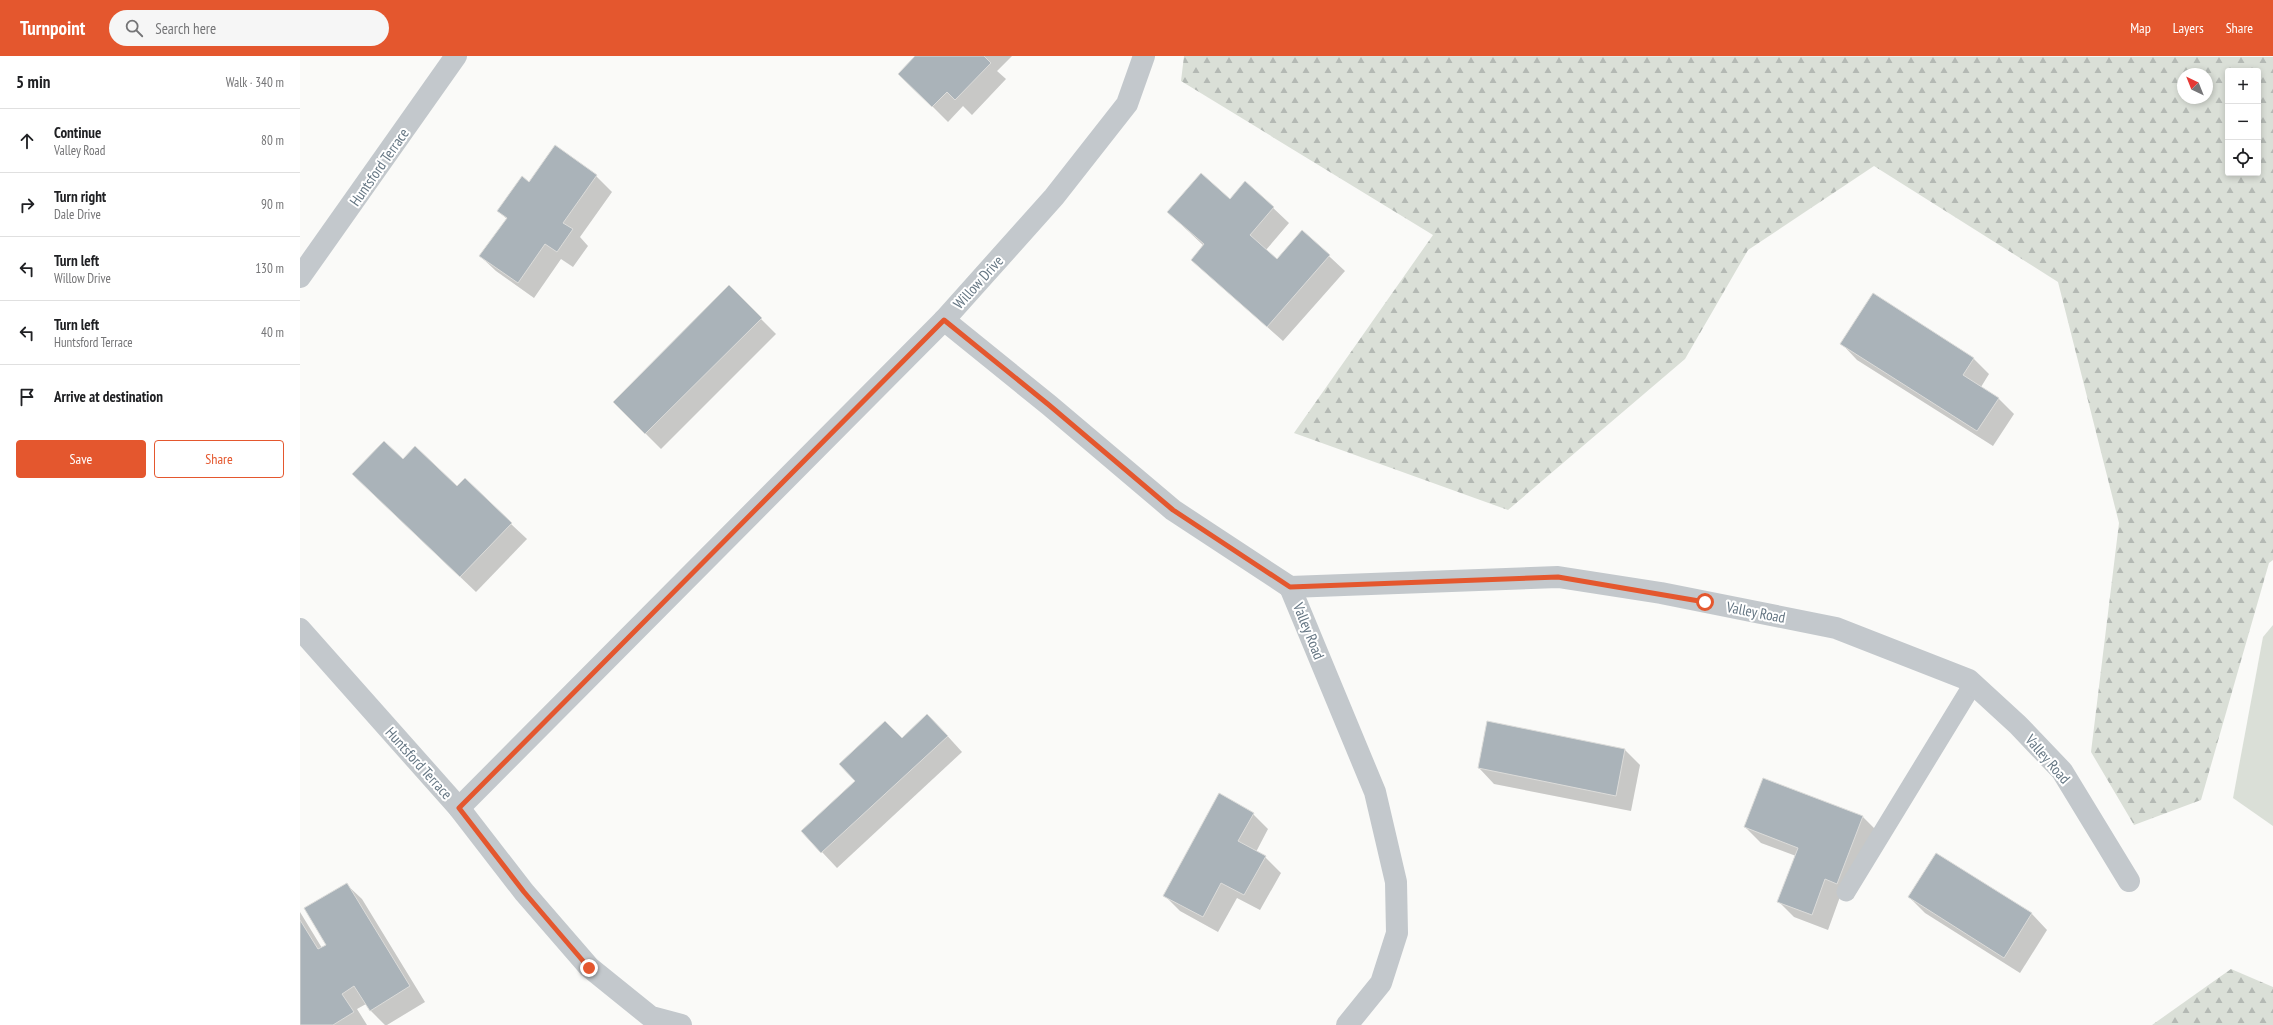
<!DOCTYPE html>
<html lang="en">
<head>
<meta charset="utf-8">
<style>
  :root { --surface:#fff; --page:#f6f6f6; --text:#202124; --muted:#757577; --line:#e0e0e0; --accent:#e4572e }
  body { margin:0; font-family:"PT Sans Narrow",sans-serif; background:var(--page); color:var(--text) }
  .controls { position:absolute; right:12px; top:12px; display:grid; overflow:hidden; border-radius:4px; box-shadow:0 2px 6px #0003 }
  .controls button { width:36px; height:36px; display:grid; place-items:center; padding:0; border:0; border-bottom:1px solid var(--line); background:var(--surface); color:var(--text); font:20px sans-serif }
  .compass { position:absolute; left:1877px; top:12px; width:36px; height:36px; border-radius:50%; background:var(--surface); box-shadow:0 2px 6px #0003; rotate:317deg }
  .stop { position:absolute; width:12px; height:12px; margin:-9px; border:3px solid #e4572e; border-radius:50%; background:#fff }
  .stop.end { background:#e4572e; border-color:#fff; box-shadow:0 1px 4px #0008 }
  .list { margin:0; padding:0; list-style:none }
  h2 { display:flex; justify-content:space-between; align-items:center; height:52px; margin:0; padding:0 16px; font-size:17px }
  h2 small { font-size:13px; font-weight:400; color:var(--muted) }
  .list li { display:grid; grid-template-columns:26px 1fr auto; gap:12px; align-items:center; box-sizing:border-box; height:64px; padding:0 16px; border-top:1px solid var(--line) }
  .list b { display:block; font-size:15px; white-space:nowrap }
  .list p { margin:0; font-size:13px; white-space:nowrap; color:var(--muted) }
  .list em { font-size:13px; font-style:normal; color:var(--muted) }
  .actions { display:flex; gap:8px; padding:12px 16px }
  .actions a { flex:1; padding:9px 0; border:1px solid var(--accent); border-radius:4px; text-align:center; font-size:14px; color:var(--accent) }
  .actions .main { background:var(--accent); color:#fff }
  .icon { flex:none; width:22px; height:22px; fill:none; stroke:currentColor; stroke-width:2; stroke-linecap:round; stroke-linejoin:round }
  .map { position:relative; flex:none; width:1973px; height:969px; overflow:hidden }
  header { display:flex; align-items:center; gap:24px; box-sizing:border-box; height:56px; padding:0 20px; background:var(--accent); color:#fff }
  header strong { font-size:19px }
  nav { display:flex; gap:22px; margin-inline-start:auto; font-size:14px }
  .search { width:280px; height:36px; background:var(--page); display:flex; align-items:center; gap:10px; box-sizing:border-box; padding:0 14px; border-radius:22px; color:var(--muted); font-size:15px }
  main { display:flex }
  aside { flex:1; background:var(--surface) }
  .map>svg:first-child { display:block }
</style>
</head>
<body>
<header>
<strong>Turnpoint</strong>
<div class="search"><svg class="icon" aria-label="search" viewBox="0 0 24 24"><circle cx="10" cy="10" r="6"/><path d="M15 15l6 6"/></svg>Search here</div>
<nav><a>Map</a><a>Layers</a><a>Share</a></nav>
</header>
<main>
<aside>
<h2>5 min<small>Walk · 340 m</small></h2>
<ul class="list">
<li><svg class="icon" aria-label="ahead" viewBox="0 0 24 24"><path d="M12 20V5M6 11l6-6 6 6"/></svg><div><b>Continue</b><p>Valley Road</p></div><em>80 m</em></li>
<li><svg class="icon" aria-label="right" viewBox="0 0 24 24"><path d="M7 20v-9h11M14 6l5 5-5 5"/></svg><div><b>Turn right</b><p>Dale Drive</p></div><em>90 m</em></li>
<li><svg class="icon" aria-label="left" viewBox="0 0 24 24"><path d="M17 20v-9H6M10 6l-5 5 5 5"/></svg><div><b>Turn left</b><p>Willow Drive</p></div><em>130 m</em></li>
<li><svg class="icon" aria-label="left" viewBox="0 0 24 24"><path d="M17 20v-9H6M10 6l-5 5 5 5"/></svg><div><b>Turn left</b><p>Huntsford Terrace</p></div><em>40 m</em></li>
<li><svg class="icon" aria-label="arrive" viewBox="0 0 24 24"><path d="M6 21V4h12l-3 4 3 4H6"/></svg><div><b>Arrive at destination</b></div></li>
</ul>
<div class="actions"><a class="main">Save</a><a>Share</a></div>
</aside>
<div class="map">
<svg width="1973" height="969" viewBox="0 0 1973 969">
  <defs>
    <pattern id="forest-firs" width="22" height="20" patternUnits="userSpaceOnUse"><rect width="22" height="20" fill="#dadfd7"/><path d="M5 1l3.5 6h-7zM16 11l3.5 6h-7z" fill="#b4b9b4"/></pattern>
  </defs>
  <rect width="100%" height="100%" fill="#fafaf8"/>
  <g fill="url(#forest-firs)" fill-rule="evenodd">
    <path d="M884,0L1973,1V504L1969,507L1901,744L1834,769L1791,696L1819,467L1758,226L1574,110L1448,194L1385,303L1208,454L994,377L1133,179L881,25ZM1928,15H1958V117H1928ZM1883,18H1907V42H1883Z"/>
    <polygon points="1931,913 1973,931 1973,969 1852,969"/>
  </g>
  <polygon fill="#dadfd7" points="1973,569 1973,770 1933,742 1963,581"/>
  <g fill="#0003">
    <polygon points="617,0 712,0 697,15 706,23 672,59 663,50 648,66 615,33"/>
    <polygon points="255,91 296,120 312,136 280,181 288,190 273,211 261,203 234,242 196,215 180,200 207,163 198,155 230,127"/>
    <polygon points="946,126 989,167 966,194 977,204 1002,175 1045,215 983,285 892,204 904,190 868,156 930,144"/>
    <polygon points="429,231 476,278 361,393 314,346"/>
    <polygon points="1542,288 1674,303 1689,318 1681,331 1698,342 1714,358 1693,390 1557,304"/>
    <polygon points="103,404 157,431 211,468 227,483 176,536 69,434"/>
    <polygon points="643,675 662,696 537,812 522,796 602,683"/>
    <polygon points="1325,694 1340,709 1331,755 1194,728 1179,712"/>
    <polygon points="1463,724 1563,761 1578,776 1553,843 1541,838 1528,874 1494,861 1478,845 1496,800 1461,787 1445,771"/>
    <polygon points="953,758 968,773 956,796 965,801 981,817 960,854 937,842 918,876 880,855 864,839"/>
    <polygon points="1636,798 1732,858 1747,874 1720,917 1625,857 1609,841"/>
    <polygon points="46,828 62,843 125,946 87,969 85,969 70,954 66,948 57,953 67,969 1,969 0,856 22,892 28,889"/>
  </g>
  <g fill="#aab3b9" stroke="#dcdcda">
    <polygon points="615,0 684,0 691,7 655,44 647,36 632,51 598,18"/>
    <polygon points="255,89 297,119 263,167 273,173 257,196 245,188 218,227 179,200 207,162 197,155 222,120 229,126"/>
    <polygon points="901,117 930,143 945,125 974,151 950,179 977,203 1002,174 1030,199 967,271 891,204 904,188 867,156"/>
    <polygon points="429,229 462,262 345,378 313,346"/>
    <polygon points="1573,237 1674,302 1663,319 1699,342 1677,375 1540,288"/>
    <polygon points="84,385 103,403 115,390 157,430 165,422 212,467 160,521 52,418"/>
    <polygon points="627,658 648,680 521,797 501,775 555,725 539,708 585,665 602,682"/>
    <polygon points="1187,665 1325,693 1316,740 1178,712"/>
    <polygon points="1463,722 1563,760 1537,828 1525,823 1512,859 1477,846 1498,792 1444,771"/>
    <polygon points="919,737 954,757 938,785 966,800 944,839 921,827 903,861 863,840"/>
    <polygon points="1636,797 1732,857 1704,902 1608,841"/>
    <polygon points="47,827 110,930 70,955 54,930 42,938 54,956 33,969 0,969 0,864 18,893 26,889 4,852"/>
  </g>
  <g fill="none" stroke-linecap="round" stroke-linejoin="round">
    <polyline stroke="#c3c8cc" stroke-width="19" points="1546,836 1673,628"/>
    <g stroke="#c3c8cc" stroke-width="22">
      <polyline points="0,221 156,0"/>
      <polyline points="644,264 749,349 873,454 990,531"/>
      <polyline points="990,531 1258,521 1361,537 1536,572 1669,624 1718,669 1762,715 1829,825"/>
      <polyline points="990,531 1075,736 1096,826 1097,877 1081,927 1047,969"/>
      <polyline points="0,573 159,752 224,836 289,911 351,961 381,969"/>
      <polyline points="159,752 644,264 754,141 827,48 844,0"/>
    </g>
  </g>
  <g fill="none" stroke-linecap="round" stroke-linejoin="round">
    <polyline stroke="#e4572e" stroke-width="5" points="289,912 224,836 159,752 644,264 749,349 873,454 990,531 1258,521 1405,546"/>
  </g>
  <g text-anchor="middle" dominant-baseline="central" stroke-width="4" stroke-linejoin="round" paint-order="stroke">
    <g font-size="15" fill="#657683" stroke="#fff">
      <text transform="translate(79 111) rotate(-55)">Huntsford Terrace</text>
      <text transform="translate(678 226) rotate(-48)">Willow Drive</text>
      <text transform="translate(1456 556) rotate(11)">Valley Road</text>
      <text transform="translate(1009 575) rotate(68)">Valley Road</text>
      <text transform="translate(1748 703) rotate(49)">Valley Road</text>
      <text transform="translate(119 707) rotate(48)">Huntsford Terrace</text>
    </g>
  </g>
</svg>
<div class="controls">
<button>+</button>
<button>−</button>
<button><svg class="icon" aria-label="locate" viewBox="0 0 24 24"><circle cx="12" cy="12" r="6"/><path d="M12 2v4M12 18v4M2 12h4M18 12h4"/></svg></button>
</div>
<svg class="compass" viewBox="-18 -18 36 36"><path d="M0-13l5 13h-10z" fill="#e53935"/><path d="M0 13l5-13h-10z" fill="#757577"/></svg>
<div class="stop" style="left:1405px;top:546px"></div>
<div class="stop end" style="left:289px;top:912px"></div>
</div>
</main>
</body>
</html>
